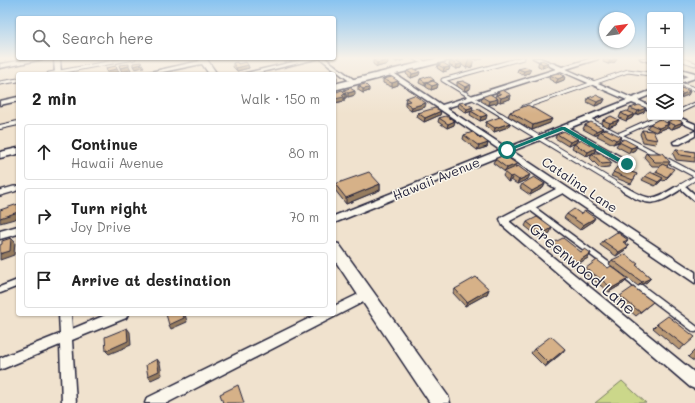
<!DOCTYPE html>
<html lang="en">
<head>
<meta charset="utf-8">
<style>
  :root { --surface:#fff; --page:#f2f2f2; --text:#222; --muted:#767676; --line:#e0e0e0 }
  body { margin:0; font-family:Mali,sans-serif; background:var(--page); color:var(--text) }
  .controls { position:absolute; right:12px; top:12px; display:grid; overflow:hidden; border-radius:4px; box-shadow:0 1px 3px #0004 }
  .controls button { width:36px; height:36px; display:grid; place-items:center; padding:0; border:0; border-bottom:1px solid var(--line); background:var(--surface); color:var(--text); font:20px sans-serif }
  .compass { position:absolute; left:599px; top:12px; width:36px; height:36px; border-radius:50%; background:var(--surface); box-shadow:0 1px 3px #0004; rotate:61deg }
  .stop { position:absolute; width:12px; height:12px; margin:-9px; border:3px solid #0f766e; border-radius:50%; background:#fff }
  .stop.end { background:#0f766e; border-color:#fff; box-shadow:0 1px 4px #0008 }
  .list { margin:0; padding:0; list-style:none }
  h2 { display:flex; justify-content:space-between; align-items:center; height:52px; margin:0; padding:0 16px; font-size:17px }
  h2 small { font-size:13px; font-weight:400; color:var(--muted) }
  .list li { display:grid; grid-template-columns:26px 1fr auto; gap:12px; align-items:center; box-sizing:border-box; height:56px; margin:0 8px 8px; padding:0 8px; border:1px solid var(--line); border-radius:4px }
  .list b { display:block; font-size:15px; white-space:nowrap }
  .list p { margin:0; font-size:13px; white-space:nowrap; color:var(--muted) }
  .list em { font-size:13px; font-style:normal; color:var(--muted) }
  .icon { flex:none; width:22px; height:22px; fill:none; stroke:currentColor; stroke-width:2; stroke-linecap:round; stroke-linejoin:round }
  .map { position:relative; flex:none; width:695px; height:403px; overflow:hidden }
  .search { position:absolute; background:var(--surface); box-shadow:0 1px 3px #0004; left:16px; top:16px; width:320px; height:44px; display:flex; align-items:center; gap:10px; box-sizing:border-box; padding:0 14px; border-radius:4px; color:var(--muted); font-size:15px }
  .panel { position:absolute; background:var(--surface); box-shadow:0 1px 3px #0004; left:16px; top:72px; width:320px; height:244px; border-radius:4px }
  .map>svg:first-child { display:block }
</style>
</head>
<body>
<div class="map">
<svg width="695" height="403" viewBox="0 0 695 403">
  <rect width="100%" height="100%" fill="#f0e2ce"/>
  <filter id="ink" filterUnits="userSpaceOnUse"><feTurbulence type="fractalNoise" baseFrequency=".025" numOctaves="2"/><feDisplacementMap in="SourceGraphic" scale="8" xChannelSelector="R" yChannelSelector="G"/><feConvolveMatrix kernelMatrix="1 2 1 2 8 2 1 2 1" color-interpolation-filters="sRGB"/></filter>
  <g filter="url(#ink)">
    <polygon fill="#cbd78a" stroke="#767c62" points="622,381 646,403 595,403"/>
    <g fill="none" stroke-linecap="round" stroke-linejoin="round">
      <defs>
        <g id="service-far3">
          <polyline points="680,59 695,64"/>
          <polyline points="49,74 134,58"/>
          <polyline points="0,83 18,80"/>
          <polyline points="680,84 695,89"/>
          <polyline points="524,107 628,71 650,74"/>
          <polyline points="680,111 695,104"/>
          <polyline points="503,116 443,80 523,58"/>
        </g>
        <g id="service-far2">
          <polyline points="501,115 626,190"/>
          <polyline points="587,119 658,155"/>
          <polyline points="0,127 18,123"/>
          <polyline points="619,135 659,117"/>
          <polyline points="665,159 695,175"/>
          <polyline points="681,186 686,190"/>
          <polyline points="11,190 18,188"/>
          <polyline points="675,190 695,178"/>
        </g>
        <g id="service-far1">
          <path d="M624,189C649,204 653,204 677,189"/>
          <polyline points="685,189 695,198"/>
          <polyline points="0,193 14,189"/>
          <polyline points="530,207 615,270"/>
          <polyline points="623,275 635,284"/>
          <polyline points="16,284 18,283"/>
        </g>
        <g id="service">
          <polyline points="634,283 695,329"/>
          <polyline points="0,290 18,283"/>
        </g>
        <g id="minor">
          <polygon points="36,58 48,58 0,68 0,64"/>
          <polygon points="54,58 60,58 61,74 55,74"/>
          <polygon points="310,58 325,58 357,82 352,83 320,58 253,74 242,74"/>
          <polygon points="412,58 418,58 428,63 423,64"/>
          <path d="M533,58H540L562,67L592,58H598V59L566,69L632,98L650,91V95L638,100L650,106V110L632,103L569,128L630,162L631,164L630,166H624L563,131L512,151L695,272V283L563,193L510,221V222L695,373V389L690,387L503,226L500,219L502,217L556,189L505,154L334,223V216L500,150L388,74V72H392L442,105L556,69ZM561,71L627,100L507,148L446,108Z"/>
          <polygon points="640,58 650,58 650,62 641,59"/>
          <polygon points="204,60 206,61 206,63 153,74 141,74"/>
          <polygon points="680,69 695,73 695,78 680,83 680,79 688,76 680,73"/>
          <polygon points="18,97 18,101 0,105 0,101"/>
          <polygon points="669,117 678,117 695,124 695,129"/>
          <polygon points="695,131 695,136 680,144 674,144 673,142"/>
          <polygon points="18,226 18,234 0,239 0,231"/>
          <polygon points="367,290 371,292 373,295 371,298 167,403 145,403 147,398 318,314 334,314 334,306"/>
          <polygon points="59,314 71,314 72,329 108,314 128,314 126,318 72,340 76,403 62,403 60,345 0,370 0,358 60,334"/>
        </g>
        <g id="tertiary">
          <polygon points="198,58 206,58 217,74 209,74"/>
          <polygon points="334,243 339,244 448,396 450,403 430,403 334,259"/>
        </g>
        <g id="secondary">
          <polygon points="439,58 451,58 450,60 334,90 334,84"/>
          <polygon points="18,148 18,154 0,158 0,152"/>
        </g>
      </defs>
      <use href="#service-far3" stroke="#22223b" stroke-width="5"/>
      <use href="#service-far2" stroke="#22223b" stroke-width="6"/>
      <use href="#service-far1" stroke="#22223b" stroke-width="8"/>
      <use href="#service" stroke="#22223b" stroke-width="9"/>
      <use href="#minor" stroke="#22223b" stroke-width="3"/>
      <use href="#tertiary" stroke="#22223b" stroke-width="3"/>
      <use href="#secondary" stroke="#22223b" stroke-width="3"/>
      <use href="#service-far3" stroke="#fbf7ec" stroke-width="3"/>
      <use href="#service-far2" stroke="#fbf7ec" stroke-width="4"/>
      <use href="#service-far1" stroke="#fbf7ec" stroke-width="5"/>
      <use href="#service" stroke="#fbf7ec" stroke-width="6"/>
      <use href="#minor" fill="#fbf7ec" fill-rule="evenodd"/>
      <use href="#tertiary" fill="#fbf7ec" fill-rule="evenodd"/>
      <use href="#secondary" fill="#fbf7ec" fill-rule="evenodd"/>
    </g>
    <g fill="#b89875" stroke="#22223b">
      <polygon points="391,58 404,58 404,60 396,62"/>
      <polygon points="458,58 483,58 483,59 476,60 473,59 472,67 466,68 462,65 461,68 456,69 449,65 450,61 457,61"/>
      <polygon points="604,58 617,58 615,62 608,64 603,62"/>
      <polygon points="373,60 388,64 377,67 373,64"/>
      <polygon points="539,61 548,63 547,66 542,68 538,66 538,64"/>
      <polygon points="233,63 248,65 249,68 237,71 233,67"/>
      <polygon points="438,65 450,67 449,70 443,72 437,68"/>
      <polygon points="518,69 529,73 522,75 517,72"/>
      <polygon points="407,71 419,75 411,78 406,74"/>
      <polygon points="550,75 565,76 564,80 556,83 549,79"/>
      <polygon points="383,79 398,81 398,85 392,87 383,83"/>
      <polygon points="420,79 434,82 438,84 437,88 431,90 426,87 426,86 425,86 419,83"/>
      <polygon points="457,82 470,89 464,91 457,86"/>
      <polygon points="358,86 369,91 363,93 358,90"/>
      <polygon points="680,88 690,91 688,95 680,98"/>
      <polygon points="344,90 355,95 348,97 346,96 346,98 344,98 344,101 335,103 334,102 334,93 344,91"/>
      <polygon points="497,92 511,95 510,99 500,102 498,101 497,103 488,105 481,101 482,97 495,97"/>
      <polygon points="406,98 425,107 411,111 405,106 405,102 406,102 405,102"/>
      <polygon points="588,98 605,99 603,103 595,106 587,102"/>
      <polygon points="459,103 472,111 466,113 458,107"/>
      <polygon points="630,108 644,112 636,115 634,115 632,118 626,121 619,118 621,113 628,112"/>
      <polygon points="441,111 440,115 424,122 417,117 418,113"/>
      <polygon points="471,111 486,119 480,121 470,115"/>
      <polygon points="510,112 550,123 532,130 508,116"/>
      <polygon points="439,118 454,125 447,128 438,122"/>
      <polygon points="603,120 619,120 616,124 608,127 601,124"/>
      <polygon points="486,122 510,123 508,127 494,132 485,126"/>
      <polygon points="667,122 683,122 680,126 672,129 667,127 666,128 656,132 647,128 650,124 666,123"/>
      <polygon points="585,125 603,128 601,131 635,150 629,153 616,146 619,142 613,144 597,136 599,133 594,135 583,129"/>
      <polygon points="642,130 657,140 655,144 643,142 640,134"/>
      <polygon points="557,134 578,139 576,143 596,148 594,153 593,153 612,163 609,167 600,168 590,158 592,154 586,156 572,148 574,144 568,146 555,138"/>
      <polygon points="464,135 480,139 488,143 487,147 477,150 463,139"/>
      <polygon points="676,149 695,152 695,162 676,160 673,154"/>
      <polygon points="646,153 670,162 667,166 671,174 664,181 662,180 660,182 655,186 642,180 645,176 654,174 661,166 652,166 644,157"/>
      <polygon points="495,159 517,164 516,167 528,179 517,184 511,180 508,182 503,176 505,172 493,163"/>
      <polygon points="617,167 637,174 631,184 611,176"/>
      <polygon points="335,184 380,184 380,190 346,204 335,190"/>
      <polygon points="522,184 545,184 543,188 530,195 520,188"/>
      <polygon points="567,214 581,214 595,218 592,222 580,230 564,218"/>
      <polygon points="527,222 550,233 540,238 525,226"/>
      <polygon points="628,240 625,243 625,250 616,256 600,245 603,241"/>
      <polygon points="553,243 581,252 591,253 588,258 574,266 551,248"/>
      <polygon points="612,260 637,266 651,278 647,282 638,286 609,264"/>
      <polygon points="586,268 608,268 628,279 624,283 609,292 583,272"/>
      <polygon points="455,289 489,289 487,294 465,306 453,293"/>
      <polygon points="620,296 653,302 648,306 636,316 617,300"/>
      <polygon points="657,324 695,337 679,350 653,328"/>
      <polygon points="534,349 565,349 562,353 545,367 531,353"/>
      <polygon points="695,350 695,362 688,357"/>
    </g>
    <g fill="#967c5f" stroke="#22223b">
      <polygon points="396,58 404,58 404,60 396,62"/>
      <polygon points="469,58 474,58 472,67 466,68"/>
      <polygon points="477,58 483,58 483,59 476,60"/>
      <polygon points="617,58 615,62 608,64 610,61"/>
      <polygon points="388,60 388,64 377,67 377,63"/>
      <polygon points="548,63 547,66 542,68 543,64"/>
      <polygon points="142,64 144,67 135,69 133,66"/>
      <polygon points="462,64 461,68 456,69 457,65"/>
      <polygon points="248,65 249,68 237,71 236,68"/>
      <polygon points="116,66 119,72 109,74 107,71"/>
      <polygon points="129,66 131,70 122,72 120,68"/>
      <polygon points="450,67 449,70 443,72 444,68"/>
      <polygon points="531,69 529,73 522,75 524,71"/>
      <polygon points="420,72 419,75 411,78 412,74"/>
      <polygon points="565,76 564,80 556,83 558,79"/>
      <polygon points="334,77 337,77 337,80 334,81"/>
      <polygon points="434,80 434,83 427,83 426,86 425,86 425,82"/>
      <polygon points="398,81 398,85 392,87 392,83"/>
      <polygon points="438,84 437,88 431,90 432,86"/>
      <polygon points="471,85 470,89 464,91 465,87"/>
      <polygon points="369,88 369,91 363,93 363,89"/>
      <polygon points="355,91 355,95 348,97 348,93"/>
      <polygon points="690,91 688,95 680,98 683,94"/>
      <polygon points="346,94 346,98 344,98 344,101 335,103 335,99 342,95"/>
      <polygon points="511,95 510,99 500,102 501,98"/>
      <polygon points="498,99 497,103 488,105 489,101"/>
      <polygon points="605,99 603,103 595,106 597,102"/>
      <polygon points="426,103 425,107 411,111 412,107"/>
      <polygon points="473,107 472,111 466,113 467,109"/>
      <polygon points="646,108 644,112 636,115 638,111"/>
      <polygon points="441,111 440,115 424,122 425,118"/>
      <polygon points="634,114 632,118 626,121 628,117"/>
      <polygon points="487,115 486,119 480,121 481,117"/>
      <polygon points="552,119 550,123 532,130 533,125"/>
      <polygon points="619,120 616,124 608,127 610,123"/>
      <polygon points="455,121 454,125 447,128 448,124"/>
      <polygon points="683,122 680,126 672,129 675,125"/>
      <polygon points="510,123 508,127 494,132 495,128"/>
      <polygon points="669,124 666,128 656,132 659,128"/>
      <polygon points="603,128 601,132 600,131 599,133 594,135 596,131"/>
      <polygon points="622,137 619,141 613,144 616,140"/>
      <polygon points="578,139 576,143 568,146 570,142"/>
      <polygon points="488,143 487,147 477,150 479,146"/>
      <polygon points="637,146 635,150 629,153 631,148"/>
      <polygon points="596,148 594,153 586,156 588,152"/>
      <polygon points="517,164 515,168 505,172 507,168"/>
      <polygon points="530,175 528,179 517,184 519,180"/>
      <polygon points="513,176 511,180 508,182 510,177"/>
      <polygon points="663,178 660,182 655,186 658,182"/>
      <polygon points="380,184 380,190 346,204 346,198"/>
      <polygon points="545,184 543,188 530,195 532,191"/>
      <polygon points="18,210 18,218 0,223 0,218"/>
      <polygon points="595,218 592,222 580,230 583,225"/>
      <polygon points="552,228 550,233 540,238 542,234"/>
      <polygon points="11,238 15,242 14,255 0,260 0,254"/>
      <polygon points="629,246 625,250 616,256 619,252"/>
      <polygon points="591,253 588,258 574,266 577,262"/>
      <polygon points="651,278 647,282 638,286 642,282"/>
      <polygon points="628,279 624,283 609,292 612,288"/>
      <polygon points="489,289 487,294 465,306 467,302"/>
      <polygon points="183,314 185,314 187,322 171,329 169,325"/>
      <polygon points="127,328 130,332 131,345 109,354 106,351"/>
      <polygon points="565,349 562,353 545,367 548,363"/>
      <polygon points="157,359 160,363 162,375 151,380 148,376"/>
    </g>
    <g fill="#d6b188" stroke="#22223b">
      <polygon points="384,58 388,60 377,63 373,60"/>
      <polygon points="604,58 617,58 610,61"/>
      <polygon points="455,60 462,64 457,65 450,61"/>
      <polygon points="542,60 548,63 543,64 539,62 541,62 539,61"/>
      <polygon points="141,62 142,64 133,66 133,63"/>
      <polygon points="237,62 238,64 246,62 248,65 236,68 233,63"/>
      <polygon points="443,63 450,67 444,68 438,65"/>
      <polygon points="129,64 129,66 120,68 119,65"/>
      <polygon points="116,66 117,69 107,71 106,68"/>
      <polygon points="526,67 531,69 524,71 518,69"/>
      <polygon points="415,69 420,72 412,74 407,71"/>
      <polygon points="332,72 337,77 334,77 334,74 325,74"/>
      <polygon points="558,73 565,76 558,79 550,75"/>
      <polygon points="429,76 434,80 425,82 420,79"/>
      <polygon points="392,77 398,81 392,83 383,79"/>
      <polygon points="433,81 438,84 432,86 427,83"/>
      <polygon points="463,81 471,85 465,87 457,82"/>
      <polygon points="365,84 369,88 363,89 358,86"/>
      <polygon points="350,88 355,91 348,93 344,90"/>
      <polygon points="680,88 681,88 690,91 683,94 680,93"/>
      <polygon points="342,90 346,94 342,95 344,97 335,99 334,98 334,93"/>
      <polygon points="503,90 511,95 501,98 496,95 501,94 497,92"/>
      <polygon points="490,94 498,99 489,101 482,97"/>
      <polygon points="414,95 426,103 412,107 405,102 410,101 406,98"/>
      <polygon points="596,95 605,99 597,102 588,98"/>
      <polygon points="464,102 473,107 467,109 459,103"/>
      <polygon points="528,105 552,119 533,125 510,112"/>
      <polygon points="639,105 646,108 638,111 630,108"/>
      <polygon points="435,108 441,111 425,118 418,113"/>
      <polygon points="478,109 487,115 481,117 471,111"/>
      <polygon points="627,111 634,114 628,117 621,113"/>
      <polygon points="446,116 455,121 448,124 439,118"/>
      <polygon points="611,116 619,120 610,123 603,120"/>
      <polygon points="500,117 510,123 495,128 486,122"/>
      <polygon points="675,118 683,122 675,125 667,122"/>
      <polygon points="659,119 669,124 659,128 650,124"/>
      <polygon points="591,122 603,128 596,131 585,125"/>
      <polygon points="606,129 622,137 616,140 600,131"/>
      <polygon points="642,130 653,131 657,140 646,138"/>
      <polygon points="564,131 578,139 570,142 557,134"/>
      <polygon points="473,132 480,139 482,138 488,143 479,146 464,135"/>
      <polygon points="624,139 637,146 631,148 619,142"/>
      <polygon points="582,140 596,148 588,152 574,144"/>
      <polygon points="676,149 695,152 695,157 680,155"/>
      <polygon points="592,153 601,153 612,163 602,164"/>
      <polygon points="646,153 662,153 670,162 655,162"/>
      <polygon points="504,155 517,164 507,168 495,159"/>
      <polygon points="662,164 674,169 667,177 656,172"/>
      <polygon points="518,166 530,175 519,180 513,176 510,177 504,172"/>
      <polygon points="617,167 637,174 633,180 613,172"/>
      <polygon points="369,172 380,184 346,198 335,184"/>
      <polygon points="650,172 663,178 658,182 645,176"/>
      <polygon points="534,177 545,184 532,191 522,184"/>
      <polygon points="18,204 18,212 0,218 0,210"/>
      <polygon points="574,209 581,214 585,211 595,218 583,225 567,214"/>
      <polygon points="537,217 552,228 542,234 527,222"/>
      <polygon points="617,232 628,240 623,242 629,246 619,252 603,241"/>
      <polygon points="11,238 10,251 0,254 0,245 2,244 2,241"/>
      <polygon points="563,238 581,252 585,249 591,253 577,262 553,243"/>
      <polygon points="625,254 638,264 636,265 651,278 642,282 612,260"/>
      <polygon points="597,260 608,268 611,266 628,279 612,288 586,268"/>
      <polygon points="476,277 489,289 467,302 455,289"/>
      <polygon points="633,287 653,302 640,312 620,296"/>
      <polygon points="166,314 183,314 184,318 169,325"/>
      <polygon points="668,316 695,337 685,346 657,324"/>
      <polygon points="127,328 128,341 106,351 105,337"/>
      <polygon points="551,336 565,349 548,363 534,349"/>
      <polygon points="157,359 159,371 148,376 146,365"/>
      <polygon points="238,385 244,403 223,403 220,394"/>
    </g>
  </g>
  <linearGradient id="sky" x2="0" y2="1"><stop stop-color="#88c3f0"/><stop offset="0.51" stop-color="#f8f2e9"/><stop offset="1" stop-color="#f8f2e9" stop-opacity="0"/></linearGradient>
  <rect width="695" height="114" fill="url(#sky)"/>
  <polygon fill="#0f766e" points="561,127 565,127 630,164 625,166 563,130 509,151 504,150"/>
  <g text-anchor="middle" dominant-baseline="central" stroke-width="3" stroke-linejoin="round" paint-order="stroke">
    <g font-size="13" fill="#22223b" stroke="#fbf7ec">
      <text transform="translate(436 178) rotate(-22)">Hawaii Avenue</text>
      <text transform="translate(580 184) rotate(34)">Catalina Lane</text>
    </g>
    <g font-size="16" fill="#22223b" stroke="#fbf7ec">
      <text transform="translate(583 268) rotate(40)">Greenwood Lane</text>
    </g>
  </g>
</svg>
<div class="controls">
<button>+</button>
<button>−</button>
<button><svg class="icon" aria-label="layers" viewBox="0 0 24 24"><path d="M12 4l9 5-9 5-9-5zM3 14l9 5 9-5"/></svg></button>
</div>
<svg class="compass" viewBox="-18 -18 36 36"><path d="M0-13l5 13h-10z" fill="#e53935"/><path d="M0 13l5-13h-10z" fill="#767676"/></svg>
<div class="stop" style="left:507px;top:150px"></div>
<div class="stop end" style="left:627px;top:164px"></div>
<div class="search"><svg class="icon" aria-label="search" viewBox="0 0 24 24"><circle cx="10" cy="10" r="6"/><path d="M15 15l6 6"/></svg>Search here</div>
<section class="panel">
<h2>2 min<small>Walk · 150 m</small></h2>
<ul class="list">
<li><svg class="icon" aria-label="ahead" viewBox="0 0 24 24"><path d="M12 20V5M6 11l6-6 6 6"/></svg><div><b>Continue</b><p>Hawaii Avenue</p></div><em>80 m</em></li>
<li><svg class="icon" aria-label="right" viewBox="0 0 24 24"><path d="M7 20v-9h11M14 6l5 5-5 5"/></svg><div><b>Turn right</b><p>Joy Drive</p></div><em>70 m</em></li>
<li><svg class="icon" aria-label="arrive" viewBox="0 0 24 24"><path d="M6 21V4h12l-3 4 3 4H6"/></svg><div><b>Arrive at destination</b></div></li>
</ul>
</section>
</div>
</body>
</html>
